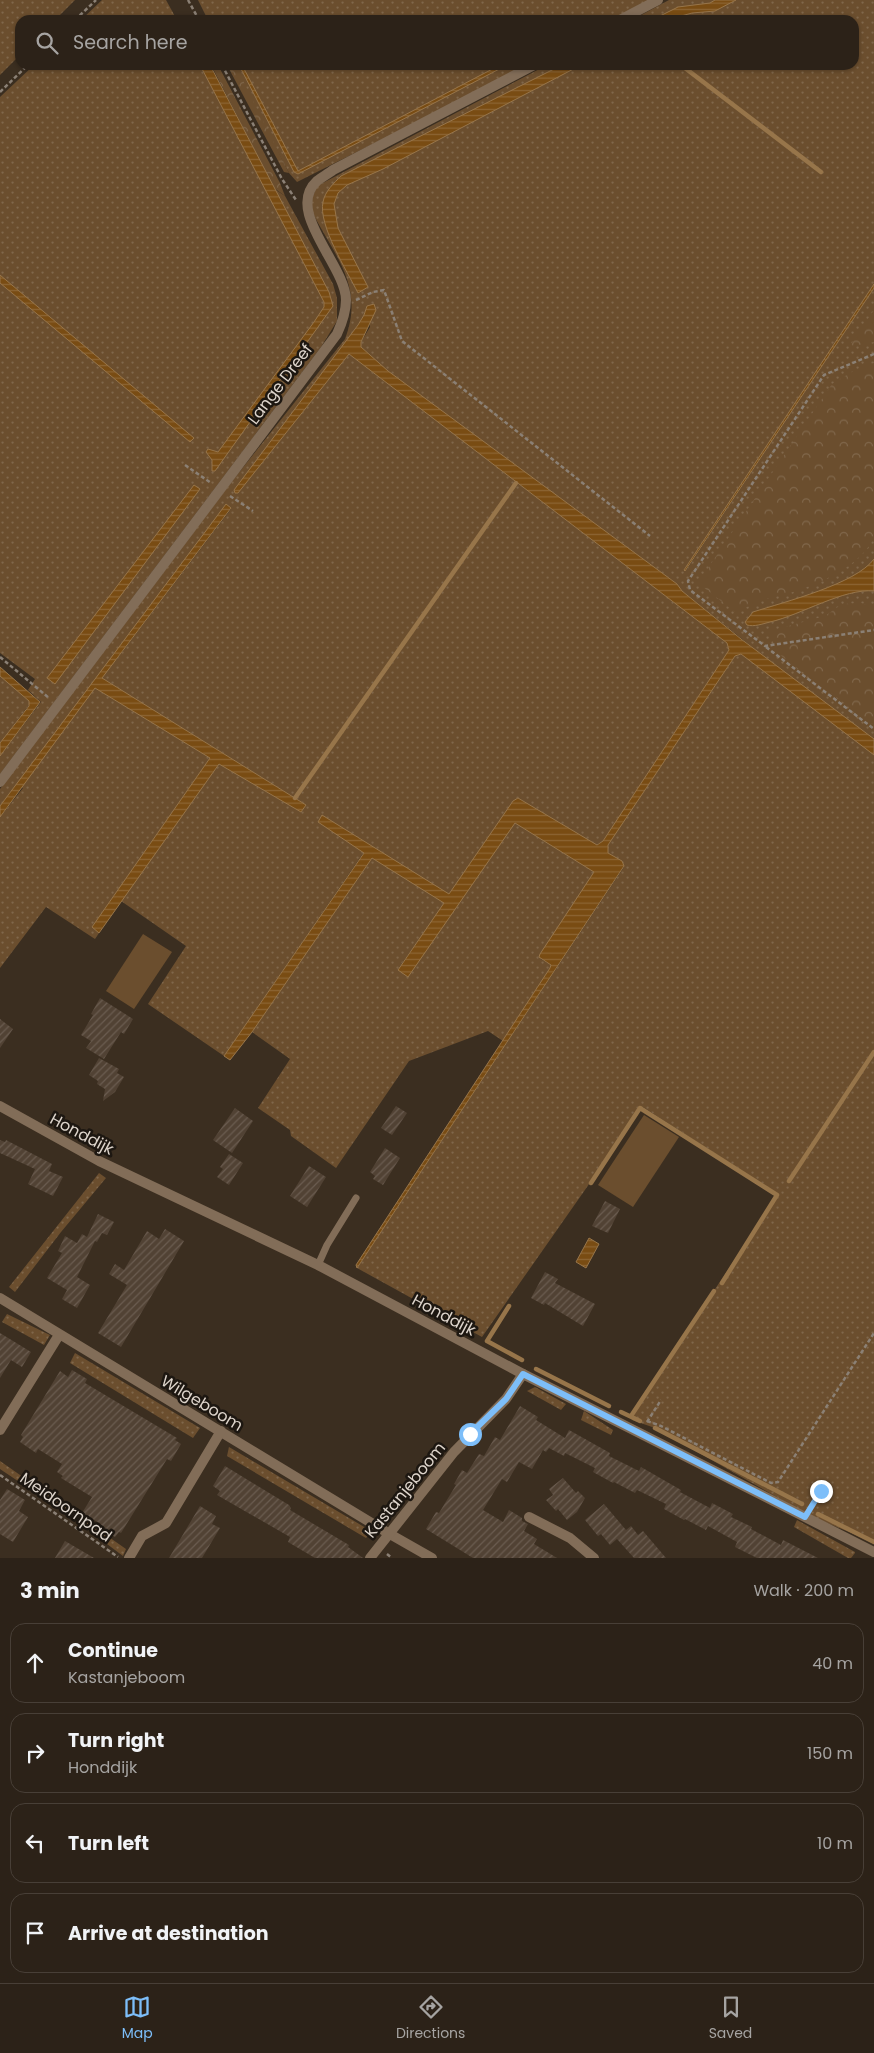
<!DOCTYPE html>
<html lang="en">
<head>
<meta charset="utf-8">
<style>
  :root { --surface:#2c2218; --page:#382f25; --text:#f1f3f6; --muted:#a6a4a2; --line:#483f37; --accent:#7dbef9 }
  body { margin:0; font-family:Poppins,sans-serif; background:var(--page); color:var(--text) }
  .stop { position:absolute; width:15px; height:15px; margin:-11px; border:4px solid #7dbef9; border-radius:50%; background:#fff }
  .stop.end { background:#7dbef9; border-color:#fff; box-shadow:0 1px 5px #0008 }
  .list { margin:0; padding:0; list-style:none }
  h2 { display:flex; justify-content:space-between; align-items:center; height:65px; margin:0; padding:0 20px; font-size:21px }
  h2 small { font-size:16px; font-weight:400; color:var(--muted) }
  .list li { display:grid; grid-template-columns:32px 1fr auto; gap:15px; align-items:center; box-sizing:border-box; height:80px; margin:0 10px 10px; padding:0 10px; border:1px solid var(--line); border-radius:15px }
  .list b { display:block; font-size:19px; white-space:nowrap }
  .list p { margin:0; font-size:16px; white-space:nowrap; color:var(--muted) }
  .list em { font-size:16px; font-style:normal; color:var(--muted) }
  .icon { flex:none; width:28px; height:28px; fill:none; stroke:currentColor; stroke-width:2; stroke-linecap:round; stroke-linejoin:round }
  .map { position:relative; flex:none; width:874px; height:1558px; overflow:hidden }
  .search { position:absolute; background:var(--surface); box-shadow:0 1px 4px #0004; left:15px; right:15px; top:15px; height:55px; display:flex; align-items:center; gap:12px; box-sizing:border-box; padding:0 18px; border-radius:15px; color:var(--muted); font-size:19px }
  .sheet { height:425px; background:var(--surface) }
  nav { display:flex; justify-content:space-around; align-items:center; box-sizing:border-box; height:70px; border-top:1px solid var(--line); background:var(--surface); font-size:14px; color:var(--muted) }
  nav a { display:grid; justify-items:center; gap:2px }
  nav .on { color:var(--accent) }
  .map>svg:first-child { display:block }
</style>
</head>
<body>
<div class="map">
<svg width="874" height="1558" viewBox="0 0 874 1558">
  <defs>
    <pattern id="grass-dots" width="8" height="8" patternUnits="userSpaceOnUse" patternTransform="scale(1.25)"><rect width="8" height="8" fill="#6b4e2e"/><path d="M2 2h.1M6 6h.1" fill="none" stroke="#80674b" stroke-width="1.8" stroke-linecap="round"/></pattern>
    <pattern id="forest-crowns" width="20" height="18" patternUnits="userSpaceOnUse" patternTransform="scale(1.25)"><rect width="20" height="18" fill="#6b4e2e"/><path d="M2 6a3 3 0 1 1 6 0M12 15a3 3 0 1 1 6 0" fill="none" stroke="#80674b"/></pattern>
    <pattern id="water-rules" width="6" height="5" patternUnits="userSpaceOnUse" patternTransform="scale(1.25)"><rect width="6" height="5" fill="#794c13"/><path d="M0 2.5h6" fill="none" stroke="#8c6534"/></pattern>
    <pattern id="building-hatch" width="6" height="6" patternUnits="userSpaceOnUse" patternTransform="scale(1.25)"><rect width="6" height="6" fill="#514234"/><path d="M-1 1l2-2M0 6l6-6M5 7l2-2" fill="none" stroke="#6a5c50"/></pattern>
  </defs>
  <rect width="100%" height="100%" fill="#3b2e20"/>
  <g fill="url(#grass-dots)" fill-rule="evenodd">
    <polygon points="0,0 75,0 55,20 20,20 20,55 0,75"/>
    <polygon points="102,0 166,0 177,20 81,20"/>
    <polygon points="198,0 659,0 619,20 208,20"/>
    <path d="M669,0H874V284L684,570L687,569L874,288V745L682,591L677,584L387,371L361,347V342L370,327L367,306L364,315L358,325L238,493L349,354L727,643L729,650L603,841L596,845L518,798L513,801L449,895L322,815L318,822L364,852L224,1056L148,1004L186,946L121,901L219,764L301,812L306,805L102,678L95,688L210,758L92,927L99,933L95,939L46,907L0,968V817L23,788L15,786L0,806V789L229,485L345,339C365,287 335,256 312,212L310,203L317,186L547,65H854V20H632ZM226,504L231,509L116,660L115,659Z"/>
    <polygon points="34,65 200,65 261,180 285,196 333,284 337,298 337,321 321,347 0,774 0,756 41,702 28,690 35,679 0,653 0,97"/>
    <polygon points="232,65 530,65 297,182 289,173"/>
    <polygon points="741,654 874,753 874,1542 812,1517 655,1428 632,1420 631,1416 778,1194 643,1107 482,1337 357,1268 624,867 621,861 608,853 608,845 735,656"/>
    <polygon points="0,676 29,701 29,705 0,743"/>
    <polygon points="515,823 594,872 541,959 551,965 550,968 503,1041 488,1031 409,1061 336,1168 291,1136 290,1130 258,1108 290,1059 252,1032 372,858 445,903 398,969"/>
    <polygon points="99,1173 106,1178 61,1232 15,1292 9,1287"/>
    <polygon points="7,1314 50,1335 44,1345 2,1322"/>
    <polygon points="75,1353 200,1428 193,1438 70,1363"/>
    <polygon points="535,1387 566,1404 561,1410 527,1391"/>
    <polygon points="584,1411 613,1430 611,1435 581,1420"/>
    <polygon points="229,1447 371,1531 366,1538 227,1456"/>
    <polygon points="0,1461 126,1549 123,1556 67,1514 0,1469"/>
    <polygon points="797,1520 855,1552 855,1553 851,1558 848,1558 794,1527"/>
  </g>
  <g fill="url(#forest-crowns)">
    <polygon points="211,65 218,65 280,183 285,196 274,188"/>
    <polygon points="227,65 235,65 289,173 284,172"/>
    <polygon points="874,310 874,342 849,347"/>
    <path d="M874,363V538C859,566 825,581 796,591C786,595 774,596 763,600C754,604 744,608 735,612L698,583L832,384L855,370Z"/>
    <polygon points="861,603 874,607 874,725 776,652 770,631 825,616 842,604"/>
  </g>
  <g fill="#6b4e2e">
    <polygon points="143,934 172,952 134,1009 106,991"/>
    <polygon points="644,1115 679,1137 633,1207 598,1185"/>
  </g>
  <g fill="url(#water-rules)" stroke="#97754a">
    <polygon points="715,0 736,0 715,11 692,13 667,20 652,20 678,7 710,3"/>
    <polygon points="200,65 210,65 329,292 333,306 215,471 212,471 212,460 206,452 208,449 218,452 314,322 324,307 324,302"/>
    <polygon points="239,65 242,65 298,171 500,65 507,65 298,174 294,172"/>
    <path d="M562,65H581L383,169L347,185L338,193L334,204L338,228L368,287L358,293C347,271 318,225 323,202C325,191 334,183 341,176Z"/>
    <polygon points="0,275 194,438 190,442 0,283"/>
    <polygon points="874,284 874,288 685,571 684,570"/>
    <polygon points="374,304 376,310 361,342 361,347 388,371 677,584 682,591 741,639 874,739 874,755 741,654 735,656 608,845 608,853 622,861 624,866 357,1268 356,1265 550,968 551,965 539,957 540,954 594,872 515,823 408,977 398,970 444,903 372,858 252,1032 230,1060 224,1056 364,853 318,822 322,815 449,894 513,801 518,798 597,845 603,841 729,650 727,643 349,354 238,493 235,493 234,490 358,325 364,315 367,306"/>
    <polygon points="194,485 200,489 55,684 47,678"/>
    <polygon points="226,504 231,508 102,678 306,805 301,812 219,764 99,933 92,927 210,758 95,688 0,817 0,806"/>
    <path d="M874,559V591C844,588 801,615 770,622C762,624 754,627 747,625L745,622L753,612C784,602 856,584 874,559Z"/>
    <polygon points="0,667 40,702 0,756 0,743 29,706 29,701 0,676"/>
    <polygon points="589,1238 599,1244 586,1268 576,1262"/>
  </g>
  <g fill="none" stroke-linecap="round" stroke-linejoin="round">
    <g stroke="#97754a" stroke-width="4.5">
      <polyline points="681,65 821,172"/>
      <polyline points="295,798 516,483"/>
      <polyline points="789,1181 874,1052"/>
      <polyline points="591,1183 640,1108 777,1195 722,1283"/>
      <polyline points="509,1306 487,1341 522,1360"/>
      <polyline points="536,1369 609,1406"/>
      <polyline points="621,1412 640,1421"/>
      <polyline points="631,1416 714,1291"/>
      <polyline points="655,1428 802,1504"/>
      <polyline points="818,1514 874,1542"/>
    </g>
  </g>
  <g fill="url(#building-hatch)">
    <polygon points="100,998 133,1019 124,1034 121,1032 104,1059 86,1048 91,1041 81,1035 93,1015 91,1014"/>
    <polygon points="0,1019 13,1029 0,1048"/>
    <polygon points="99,1058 119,1069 117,1073 124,1077 115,1092 103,1101 105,1089 97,1084 98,1081 89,1075"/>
    <polygon points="396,1106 407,1113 392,1135 381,1128"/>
    <polygon points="235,1108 253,1121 232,1153 213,1140"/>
    <polygon points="0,1140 5,1142 6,1140 52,1164 49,1171 63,1177 53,1196 28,1184 35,1169 0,1153"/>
    <polygon points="385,1148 400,1158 383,1185 373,1179 375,1176 370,1172"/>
    <polygon points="229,1154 243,1163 229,1185 217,1177 223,1169 220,1167"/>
    <polygon points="309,1166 326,1177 307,1207 290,1196"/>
    <polygon points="605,1201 620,1209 608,1233 592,1226"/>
    <polygon points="98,1214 114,1222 107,1235 102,1233 97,1242 95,1241 77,1277 90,1285 77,1308 62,1299 67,1290 47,1278 62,1253 58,1251 65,1236 77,1243 82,1234 87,1237"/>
    <polygon points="165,1229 184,1241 121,1347 98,1333 127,1285 109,1274 115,1264 124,1270 147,1231 159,1239"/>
    <polygon points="545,1272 558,1279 555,1283 595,1304 583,1326 545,1303 544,1305 531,1298"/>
    <polygon points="0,1333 31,1352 22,1367 11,1360 0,1378"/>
    <polygon points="72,1370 87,1379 85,1383 177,1438 175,1440 181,1444 171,1461 167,1459 121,1533 119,1532 115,1537 99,1528 101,1524 82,1513 92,1497 61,1478 63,1476 57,1472 62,1464 38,1449 36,1453 20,1442 23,1437 21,1435 60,1371 68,1377"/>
    <polygon points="520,1406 538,1417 536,1420 565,1438 569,1430 610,1453 609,1456 639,1471 641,1467 681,1490 680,1492 710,1508 712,1503 733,1514 731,1517 752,1527 751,1529 781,1545 783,1540 818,1558 757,1558 735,1547 737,1542 708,1526 706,1530 685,1519 684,1520 664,1509 666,1504 637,1490 635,1493 614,1482 613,1483 593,1472 595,1468 565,1453 564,1456 549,1448 546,1452 543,1450 532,1469 519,1462 507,1482 502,1479 483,1510 503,1522 509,1510 522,1518 522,1521 528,1524 524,1531 537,1539 534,1544 557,1558 473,1558 426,1529 436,1512 439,1513 456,1485 454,1484 462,1470 467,1473 479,1454 484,1456 495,1437 500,1440"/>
    <polygon points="225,1466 289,1505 291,1508 290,1510 349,1545 348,1547 363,1558 315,1558 288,1542 290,1537 217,1495 220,1491 213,1486"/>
    <polygon points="563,1478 576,1493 578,1491 585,1498 577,1512 567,1520 558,1509 556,1511 546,1500 553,1495 549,1489"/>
    <polygon points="7,1489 25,1500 19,1511 28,1517 13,1542 0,1534 0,1500"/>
    <polygon points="604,1504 626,1530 631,1526 638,1535 643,1531 666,1558 634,1558 617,1539 610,1545 601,1534 598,1536 585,1520"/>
    <polygon points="200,1506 216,1516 212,1524 220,1528 202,1558 169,1558"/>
    <polygon points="65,1541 94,1558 55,1558"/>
  </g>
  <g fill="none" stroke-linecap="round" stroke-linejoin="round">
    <g stroke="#8b8075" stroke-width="2.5" stroke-dasharray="4 2.5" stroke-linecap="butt">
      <polyline points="188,0 199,20"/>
      <polyline points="75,20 96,0"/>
      <polyline points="222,65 282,179 296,200"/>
      <polyline points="0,92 28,65"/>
      <polyline points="356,300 373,292 384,290 402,341 650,536"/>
      <polyline points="874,354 824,375 688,581 690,590 765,646 874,630"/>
      <polyline points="185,465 211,483"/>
      <polyline points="230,496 253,511"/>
      <polyline points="766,647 874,729"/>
      <polyline points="0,657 49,698"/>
      <polyline points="647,1421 661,1426 771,1483 778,1482 874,1333"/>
      <polyline points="647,1422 661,1400"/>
      <polyline points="0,1475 118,1557"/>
      <polyline points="811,1506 821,1491"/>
      <polyline points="387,1554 392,1558"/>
    </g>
    <polyline stroke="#826d58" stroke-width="7" points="318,1265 327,1245 356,1198"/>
    <g stroke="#826d58" stroke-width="10">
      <polyline points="620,20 658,0"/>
      <path d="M0,782L337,334C342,323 346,312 346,300C346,266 284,211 317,181C322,177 328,174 333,170L534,65"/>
      <polyline points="0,1106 99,1161 318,1265 523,1374 874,1552"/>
      <polyline points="0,1298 388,1533 432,1558"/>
      <polyline points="0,1430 59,1335"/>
      <polyline points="529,1517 570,1538 594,1558"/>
      <polyline points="129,1558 142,1536 166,1523 221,1431"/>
      <polyline points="370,1558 454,1452 506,1399 523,1374"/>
    </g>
  </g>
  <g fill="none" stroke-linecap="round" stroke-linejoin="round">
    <polyline stroke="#7dbef9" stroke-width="6" points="470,1434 506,1399 523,1374 805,1517 821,1491"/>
  </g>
  <g text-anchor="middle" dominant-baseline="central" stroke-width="5" stroke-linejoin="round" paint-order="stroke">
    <g font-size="16" fill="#ddd4cb" stroke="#1d1711">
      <text transform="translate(280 384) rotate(-53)">Lange Dreef</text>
      <text transform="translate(82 1134) rotate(28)">Honddijk</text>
      <text transform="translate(444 1315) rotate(28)">Honddijk</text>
      <text transform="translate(202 1403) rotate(31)">Wilgeboom</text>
      <text transform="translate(405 1490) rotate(-51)">Kastanjeboom</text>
      <text transform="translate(66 1507) rotate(35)">Meidoornpad</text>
    </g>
  </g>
</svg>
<div class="stop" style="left:470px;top:1434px"></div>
<div class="stop end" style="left:821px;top:1491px"></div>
<div class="search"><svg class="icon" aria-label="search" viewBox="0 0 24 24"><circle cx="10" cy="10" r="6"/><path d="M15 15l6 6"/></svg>Search here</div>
</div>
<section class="sheet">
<h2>3 min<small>Walk · 200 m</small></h2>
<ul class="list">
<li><svg class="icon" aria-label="ahead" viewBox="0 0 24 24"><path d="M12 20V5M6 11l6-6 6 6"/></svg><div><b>Continue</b><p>Kastanjeboom</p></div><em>40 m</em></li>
<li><svg class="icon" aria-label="right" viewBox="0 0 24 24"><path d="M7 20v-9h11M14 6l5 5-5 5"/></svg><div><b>Turn right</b><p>Honddijk</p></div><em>150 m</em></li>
<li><svg class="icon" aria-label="left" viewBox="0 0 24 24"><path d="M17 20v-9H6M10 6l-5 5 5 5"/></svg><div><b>Turn left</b></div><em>10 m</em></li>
<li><svg class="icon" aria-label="arrive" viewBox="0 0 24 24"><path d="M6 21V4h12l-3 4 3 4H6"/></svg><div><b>Arrive at destination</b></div></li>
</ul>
</section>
<nav>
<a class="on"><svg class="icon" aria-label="map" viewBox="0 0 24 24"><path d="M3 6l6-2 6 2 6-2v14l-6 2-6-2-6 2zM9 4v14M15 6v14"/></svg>Map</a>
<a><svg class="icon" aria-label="directions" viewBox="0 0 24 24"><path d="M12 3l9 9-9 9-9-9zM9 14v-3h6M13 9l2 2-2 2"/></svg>Directions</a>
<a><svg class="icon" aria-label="saved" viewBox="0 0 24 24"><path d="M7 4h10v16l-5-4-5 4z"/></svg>Saved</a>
</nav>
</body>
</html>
